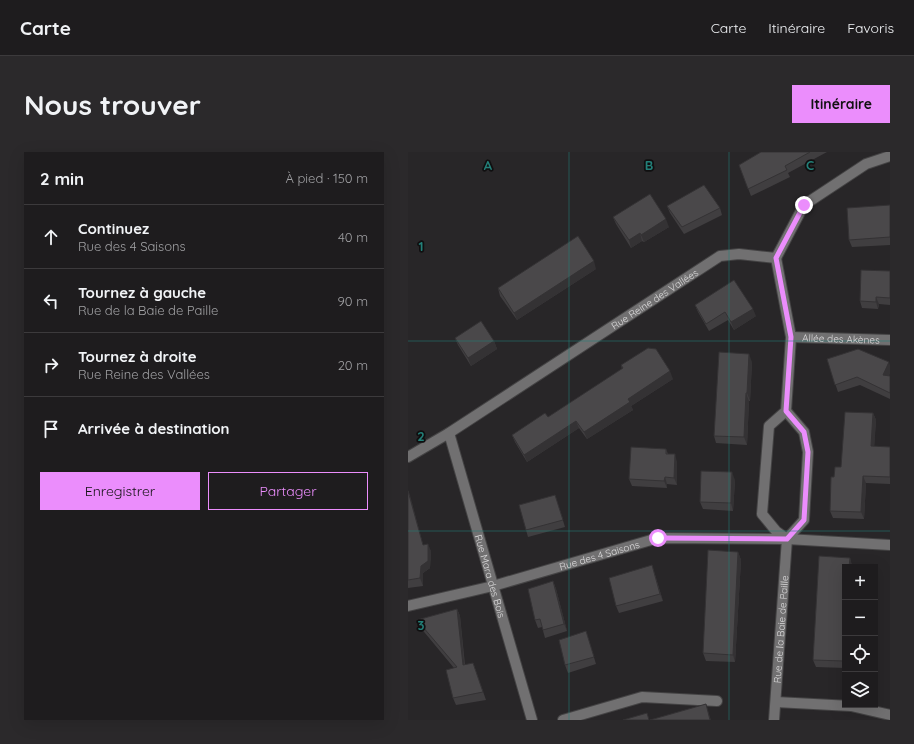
<!DOCTYPE html>
<html lang="fr">
<head>
<meta charset="utf-8">
<style>
  :root { --surface:#1e1c1e; --page:#2b292b; --text:#f1f3f6; --muted:#a1a1a4; --line:#3c3a3c; --accent:#eb8dfc }
  body { margin:0; font-family:Quicksand,sans-serif; background:var(--page); color:var(--text) }
  .controls { position:absolute; right:12px; bottom:12px; display:grid; overflow:hidden; border-radius:0px; box-shadow:0 4px 16px #0002 }
  .controls button { width:36px; height:36px; display:grid; place-items:center; padding:0; border:0; border-bottom:1px solid var(--line); background:var(--surface); color:var(--text); font:20px sans-serif }
  .stop { position:absolute; width:12px; height:12px; margin:-9px; border:3px solid #eb8dfc; border-radius:50%; background:#fff }
  .stop.end { background:#eb8dfc; border-color:#fff; box-shadow:0 1px 4px #0008 }
  .list { margin:0; padding:0; list-style:none }
  h2 { display:flex; justify-content:space-between; align-items:center; height:52px; margin:0; padding:0 16px; font-size:17px }
  h2 small { font-size:13px; font-weight:400; color:var(--muted) }
  .list li { display:grid; grid-template-columns:26px 1fr auto; gap:12px; align-items:center; box-sizing:border-box; height:64px; padding:0 16px; border-top:1px solid var(--line) }
  .list b { display:block; font-size:15px; white-space:nowrap }
  .list p { margin:0; font-size:13px; white-space:nowrap; color:var(--muted) }
  .list em { font-size:13px; font-style:normal; color:var(--muted) }
  .actions { display:flex; gap:8px; padding:12px 16px }
  .actions a { flex:1; padding:9px 0; border:1px solid var(--accent); border-radius:0px; text-align:center; font-size:14px; color:var(--accent) }
  .actions .main { background:var(--accent); color:#111 }
  .icon { flex:none; width:22px; height:22px; fill:none; stroke:currentColor; stroke-width:2; stroke-linecap:round; stroke-linejoin:round }
  .map { position:relative; flex:none; width:482px; height:568px; overflow:hidden; border-radius:0px }
  header { display:flex; align-items:center; gap:24px; box-sizing:border-box; height:56px; padding:0 20px; background:var(--surface); border-bottom:1px solid var(--line) }
  header strong { font-size:19px }
  nav { display:flex; gap:22px; margin-inline-start:auto; font-size:14px }
  .intro { display:flex; align-items:center; justify-content:space-between; box-sizing:border-box; height:96px; padding:0 24px }
  h1 { margin:0; font-size:28px }
  .button { padding:10px 18px; border-radius:0px; background:var(--accent); color:#111; font-size:14px; font-weight:700 }
  main { display:flex; gap:24px; padding:0 24px }
  aside { flex:1; background:var(--surface); border-radius:0px; box-shadow:0 4px 16px #0002 }
  .map>svg:first-child { display:block }
</style>
</head>
<body>
<header>
<strong>Carte</strong>
<nav><a>Carte</a><a>Itinéraire</a><a>Favoris</a></nav>
</header>
<div class="intro"><h1>Nous trouver</h1><a class="button">Itinéraire</a></div>
<main>
<aside>
<h2>2 min<small>À pied · 150 m</small></h2>
<ul class="list">
<li><svg class="icon" aria-label="ahead" viewBox="0 0 24 24"><path d="M12 20V5M6 11l6-6 6 6"/></svg><div><b>Continuez</b><p>Rue des 4 Saisons</p></div><em>40 m</em></li>
<li><svg class="icon" aria-label="left" viewBox="0 0 24 24"><path d="M17 20v-9H6M10 6l-5 5 5 5"/></svg><div><b>Tournez à gauche</b><p>Rue de la Baie de Paille</p></div><em>90 m</em></li>
<li><svg class="icon" aria-label="right" viewBox="0 0 24 24"><path d="M7 20v-9h11M14 6l5 5-5 5"/></svg><div><b>Tournez à droite</b><p>Rue Reine des Vallées</p></div><em>20 m</em></li>
<li><svg class="icon" aria-label="arrive" viewBox="0 0 24 24"><path d="M6 21V4h12l-3 4 3 4H6"/></svg><div><b>Arrivée à destination</b></div></li>
</ul>
<div class="actions"><a class="main">Enregistrer</a><a>Partager</a></div>
</aside>
<div class="map">
<svg width="482" height="568" viewBox="0 0 482 568">
  <rect width="100%" height="100%" fill="#282628"/>
  <g fill="none" stroke-linecap="round" stroke-linejoin="round">
    <defs>
      <g id="minor">
        <polyline points="368,106 383,185 378,259 361,274 354,362 368,379 379,387"/>
        <path id="s1" d="M383,185L482,188"/>
        <path id="s2" d="M41,281L124,568"/>
        <path id="s3" d="M0,305L41,281L312,104L331,102L368,106L396,53L458,12L482,4"/>
        <path id="s4" d="M0,454L85,434L250,386L379,387L482,393"/>
        <polyline points="368,550 443,554 482,563"/>
        <polyline points="155,568 234,545 309,549"/>
        <path id="s5" d="M366,568L379,387L396,368L400,300L396,280L378,259"/>
      </g>
    </defs>
    <use href="#minor" stroke="#444344" stroke-width="12"/>
    <use href="#minor" stroke="#717071" stroke-width="10"/>
  </g>
  <g fill="#403e40">
    <polygon points="353,0 419,0 380,21 382,25 343,44 331,13"/>
    <polygon points="482,53 482,93 444,95 441,88"/>
    <polygon points="259,54 312,56 314,63 276,82 262,61"/>
    <polygon points="205,65 261,75 236,90 234,89 223,96 208,72"/>
    <polygon points="188,117 109,168 92,144 90,136"/>
    <polygon points="482,119 482,153 471,152 470,157 454,156 452,149"/>
    <polygon points="287,153 348,164 326,178 320,168 301,179 290,160"/>
    <polygon points="47,186 86,189 89,197 63,214 50,193"/>
    <polygon points="419,207 482,224 482,247 452,233 430,240"/>
    <polygon points="344,210 342,249 341,249 339,293 308,291 306,284"/>
    <polygon points="213,213 265,227 223,254 225,258 179,287 171,276 119,310 107,290 104,283 140,265 214,217"/>
    <polygon points="465,261 468,268 466,294 482,295 482,332 458,331 456,367 425,366 422,359 433,315"/>
    <polygon points="258,297 260,302 269,310 269,333 259,332 259,336 224,334 221,327"/>
    <polygon points="327,328 325,359 295,357 292,350"/>
    <polygon points="0,338 15,393 23,399 22,416 15,421 15,434 0,436"/>
    <polygon points="147,343 157,375 120,385 118,378"/>
    <polygon points="330,400 333,408 327,510 298,509 295,501"/>
    <polygon points="411,404 442,406 444,414 444,415 437,415 437,516 408,515 405,508"/>
    <polygon points="244,413 255,449 211,461 208,454"/>
    <polygon points="145,429 148,437 159,479 137,486 134,475 130,476 127,468"/>
    <polygon points="49,457 52,464 57,513 65,511 78,548 48,553 45,546 46,516 12,475 9,468"/>
    <polygon points="178,479 188,512 160,521 157,513"/>
  </g>
  <g fill="#343234">
    <polygon points="258,67 261,75 236,90 233,83"/>
    <polygon points="232,81 234,89 223,96 221,88"/>
    <polygon points="186,109 188,117 109,168 106,161"/>
    <polygon points="468,145 471,152 470,157 468,150"/>
    <polygon points="345,157 348,164 326,178 323,170"/>
    <polygon points="86,189 89,197 63,214 60,206"/>
    <polygon points="341,202 344,210 342,249 339,241"/>
    <polygon points="481,210 482,213 482,222 478,231 475,223"/>
    <polygon points="262,219 265,227 223,254 225,258 179,287 176,280 220,247"/>
    <polygon points="338,241 341,249 339,293 336,285"/>
    <polygon points="465,261 468,268 466,301 463,294"/>
    <polygon points="168,269 171,276 119,310 116,303"/>
    <polygon points="267,302 269,310 269,333 266,326"/>
    <polygon points="324,320 327,328 325,359 323,351"/>
    <polygon points="455,324 458,331 456,367 453,360"/>
    <polygon points="257,325 259,332 259,336 256,329"/>
    <polygon points="0,338 2,343 17,400 15,393"/>
    <polygon points="20,392 23,399 22,416 15,421 15,434 12,426 13,414"/>
    <polygon points="330,400 333,408 327,510 325,503"/>
    <polygon points="442,406 444,414 444,415 441,415"/>
    <polygon points="244,413 246,421 255,449 252,442"/>
    <polygon points="145,429 148,437 159,479 156,472"/>
    <polygon points="49,457 52,464 57,521 55,513"/>
    <polygon points="437,490 437,512 436,509"/>
    <polygon points="298,552 302,565 303,568 302,568"/>
  </g>
  <g fill="#4a484a" stroke="#343234">
    <polygon points="353,0 402,0 377,14 379,18 340,37 331,13"/>
    <polygon points="296,33 312,56 274,75 259,54"/>
    <polygon points="242,42 258,67 233,83 232,81 221,88 205,65"/>
    <polygon points="482,53 482,85 441,88 439,56"/>
    <polygon points="170,84 186,109 106,161 90,136"/>
    <polygon points="453,118 482,119 482,146 468,145 468,150 452,149"/>
    <polygon points="326,128 345,157 323,170 317,160 298,172 287,153"/>
    <polygon points="73,169 86,189 60,206 47,186"/>
    <polygon points="240,196 248,197 262,219 220,247 222,250 176,280 168,269 116,303 104,283 137,261 140,265 215,216 213,213"/>
    <polygon points="450,197 481,210 475,223 482,224 482,241 449,225 427,233 419,207"/>
    <polygon points="311,200 341,202 339,241 338,241 336,285 306,284"/>
    <polygon points="437,260 465,261 463,294 482,295 482,325 455,324 453,360 422,359 423,325 426,325 427,315 433,315"/>
    <polygon points="223,295 258,297 258,302 267,302 266,326 257,325 256,329 221,327"/>
    <polygon points="293,319 324,320 323,351 292,350"/>
    <polygon points="0,339 15,393 20,392 20,409 13,414 12,426 0,428"/>
    <polygon points="147,343 155,368 118,378 111,353"/>
    <polygon points="300,398 330,400 325,503 295,501"/>
    <polygon points="411,404 442,406 441,415 437,415 437,490 436,509 405,508"/>
    <polygon points="244,413 252,442 208,454 201,426"/>
    <polygon points="145,429 156,472 135,478 132,467 127,468 120,437"/>
    <polygon points="49,457 55,513 65,511 75,540 45,546 38,518 49,515 9,468"/>
    <polygon points="178,479 186,505 157,513 151,488"/>
    <polygon points="298,552 302,568 242,568"/>
    <polygon points="239,561 241,568 215,568"/>
  </g>
  <g fill="none" stroke-linecap="round" stroke-linejoin="round">
    <polyline stroke="#eb8dfc" stroke-width="5" points="250,386 379,387 396,368 400,300 396,280 378,259 383,185 368,106 396,53"/>
  </g>
  <path fill="none" stroke="#238079" stroke-width="1" stroke-opacity="0.55" d="M161,0V568M321,0V568M0,189H482M0,379H482"/>
  <g text-anchor="middle" dominant-baseline="central" stroke-width="3.5" stroke-linejoin="round" paint-order="stroke">
    <g font-size="10" fill="#dad9da" stroke="#100f10">
      <text stroke="none"><textPath href="#s3" startOffset="293">Rue Reine des Vallées</textPath></text>
      <text stroke="none"><textPath href="#s1" startOffset="50">Allée des Akènes</textPath></text>
      <text stroke="none"><textPath href="#s4" startOffset="198">Rue des 4 Saisons</textPath></text>
      <text stroke="none"><textPath href="#s2" startOffset="149">Rue Mara des Bois</textPath></text>
      <text stroke="none"><textPath href="#s5" startOffset="91">Rue de la Baie de Paille</textPath></text>
    </g>
  </g>
  <g font-size="13" text-anchor="middle" font-weight="bold" fill="#238079" stroke="#100f10" stroke-width="3.5" stroke-linejoin="round" paint-order="stroke">
    <text x="80" y="18">A</text>
    <text x="241" y="18">B</text>
    <text x="402" y="18">C</text>
    <text x="13" y="99">1</text>
    <text x="13" y="289">2</text>
    <text x="13" y="478">3</text>
  </g>
</svg>
<div class="controls">
<button>+</button>
<button>−</button>
<button><svg class="icon" aria-label="locate" viewBox="0 0 24 24"><circle cx="12" cy="12" r="6"/><path d="M12 2v4M12 18v4M2 12h4M18 12h4"/></svg></button>
<button><svg class="icon" aria-label="layers" viewBox="0 0 24 24"><path d="M12 4l9 5-9 5-9-5zM3 14l9 5 9-5"/></svg></button>
</div>
<div class="stop" style="left:250px;top:386px"></div>
<div class="stop end" style="left:396px;top:53px"></div>
</div>
</main>
</body>
</html>
